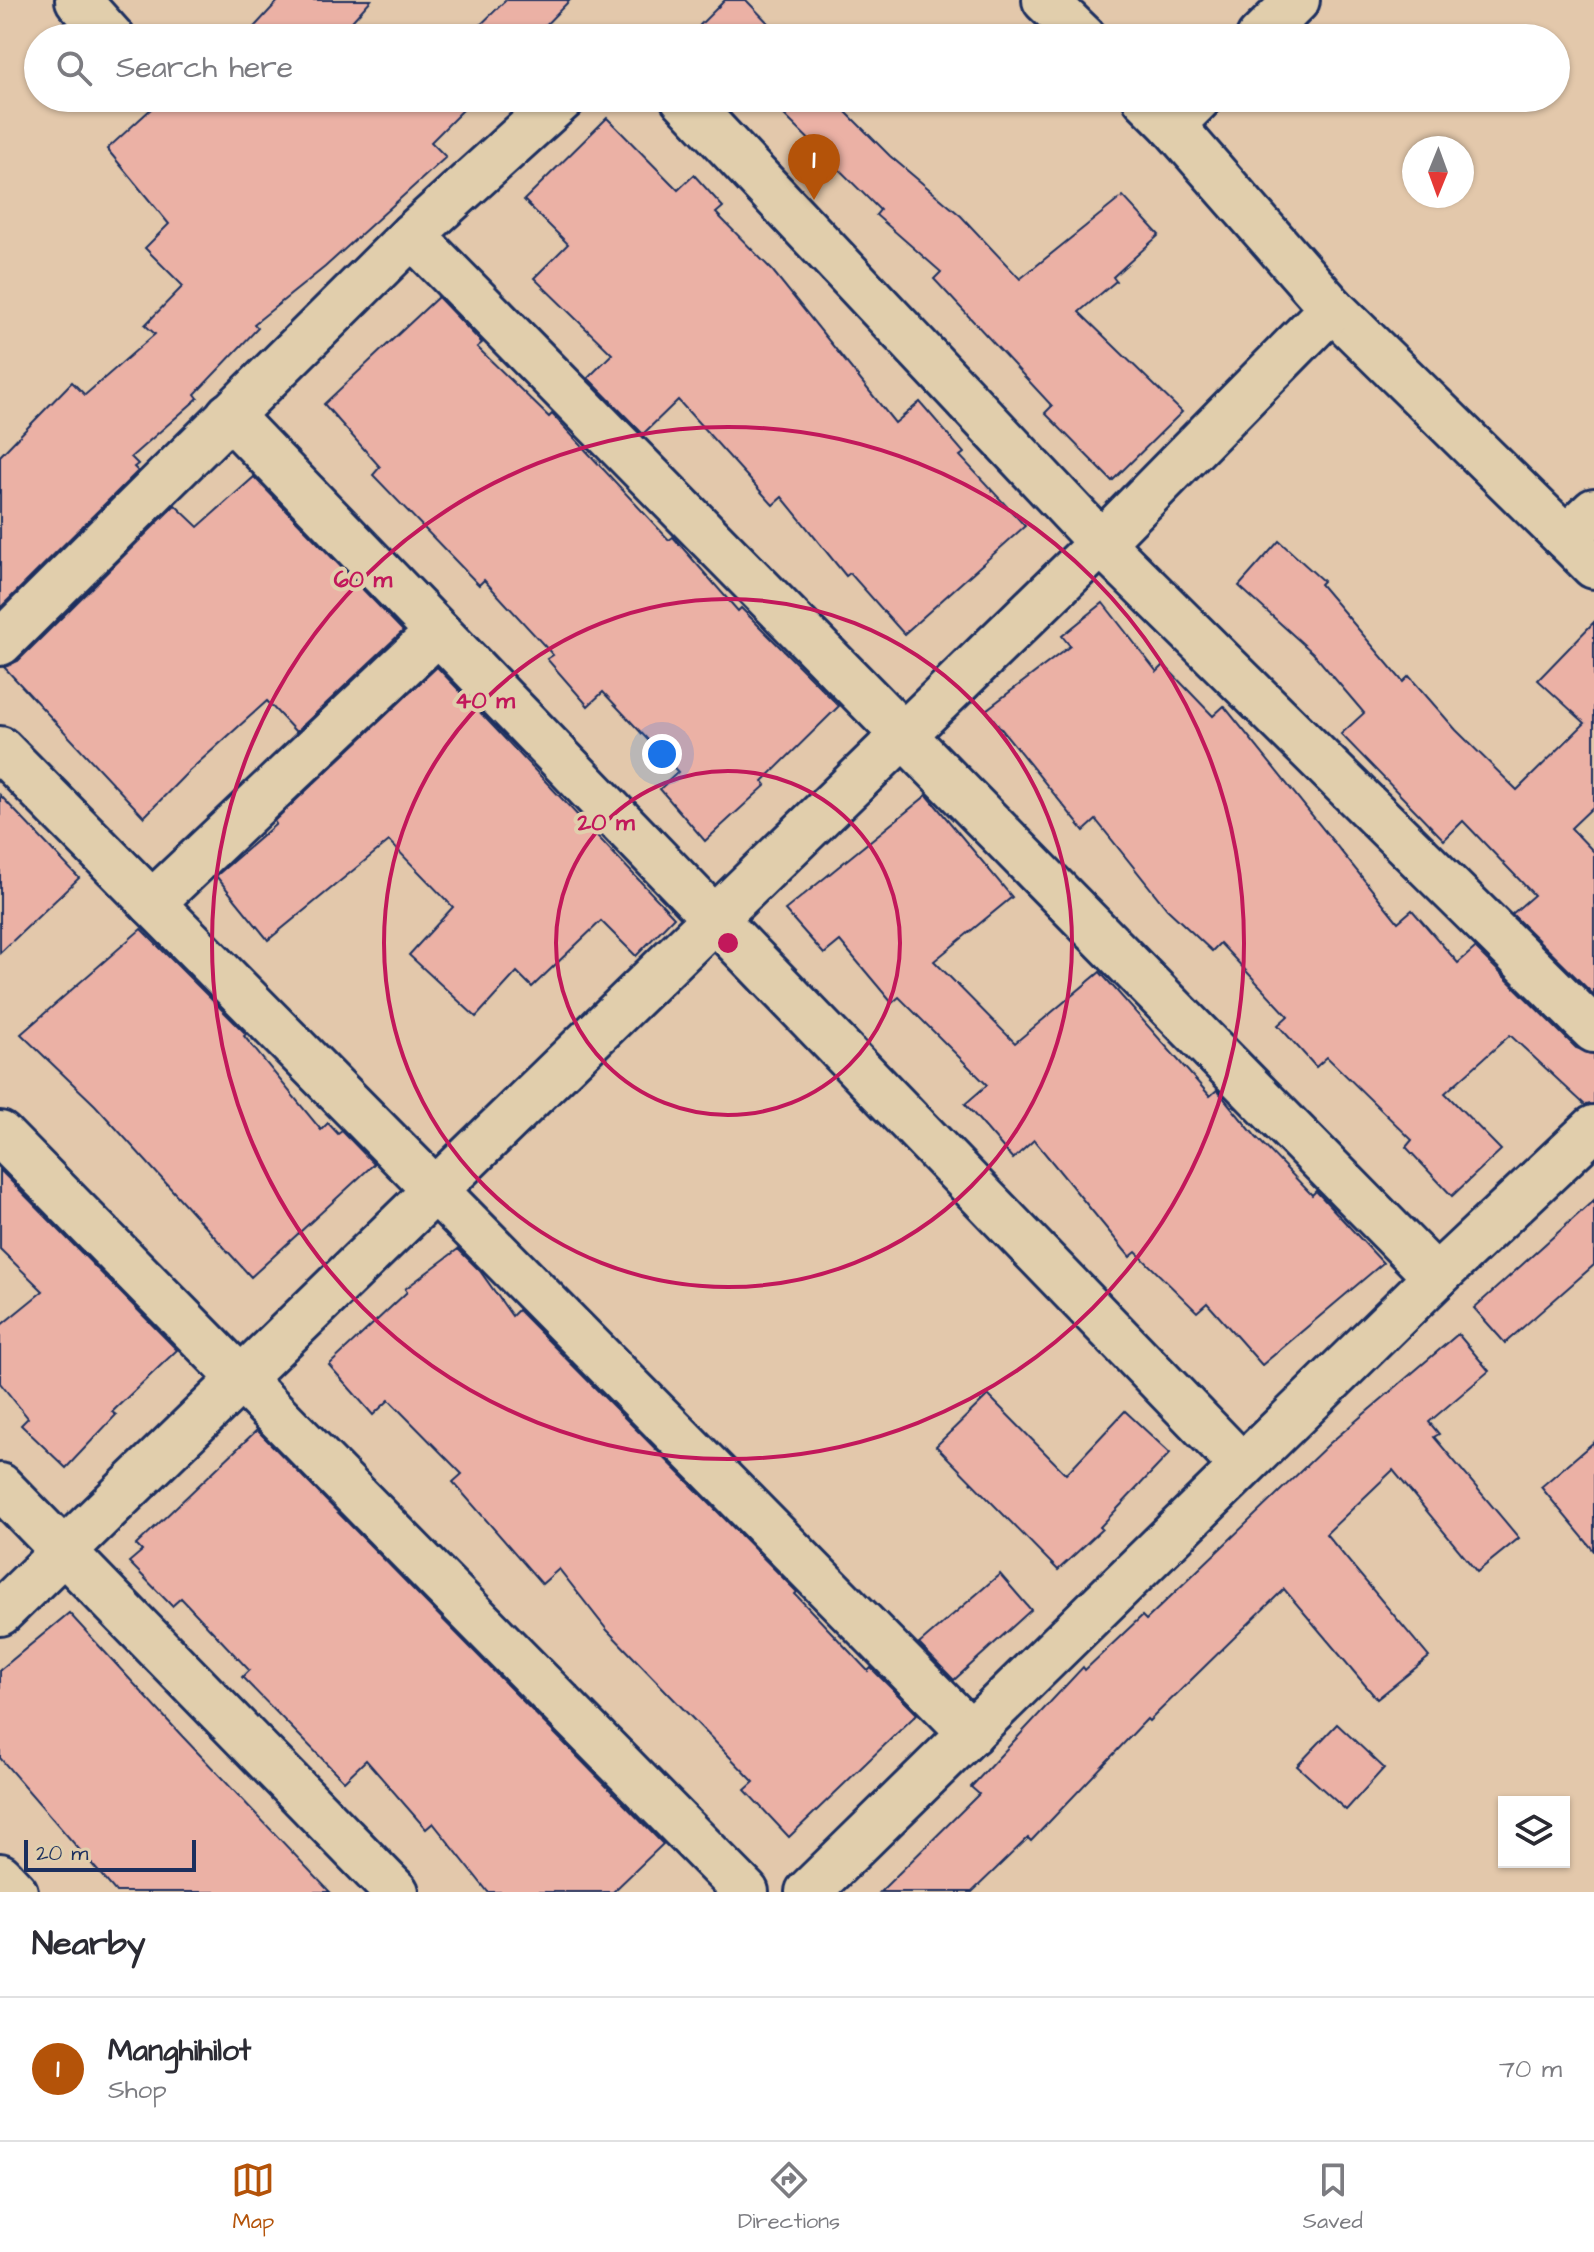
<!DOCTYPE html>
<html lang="en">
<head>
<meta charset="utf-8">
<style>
  :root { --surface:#fff; --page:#f7f7f7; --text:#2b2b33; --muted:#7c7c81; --line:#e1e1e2; --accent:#b45309 }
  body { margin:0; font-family:"Architects Daughter",sans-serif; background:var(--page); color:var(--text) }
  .controls { position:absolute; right:24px; bottom:24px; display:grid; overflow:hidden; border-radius:0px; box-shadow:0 2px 6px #0004 }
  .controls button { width:72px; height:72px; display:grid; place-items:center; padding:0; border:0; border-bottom:2px solid var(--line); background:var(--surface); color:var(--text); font:40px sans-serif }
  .compass { position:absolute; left:1402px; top:136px; width:72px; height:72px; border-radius:50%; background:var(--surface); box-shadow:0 2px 6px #0004; rotate:181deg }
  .scale { position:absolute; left:24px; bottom:20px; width:172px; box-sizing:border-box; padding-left:8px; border:4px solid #1b2f5e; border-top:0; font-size:22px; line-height:28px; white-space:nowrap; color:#1b2f5e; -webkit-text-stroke:6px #e1ceac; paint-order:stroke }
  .you { position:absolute; left:662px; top:754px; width:28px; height:28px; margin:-20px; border:6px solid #fff; border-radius:50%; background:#1a73e8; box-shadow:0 0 0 12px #1a73e833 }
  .badge { display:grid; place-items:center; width:52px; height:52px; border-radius:50%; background:var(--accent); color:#fff; font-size:26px; font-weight:700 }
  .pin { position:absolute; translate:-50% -66px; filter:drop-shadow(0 2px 4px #0008) }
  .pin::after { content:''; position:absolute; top:42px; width:28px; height:24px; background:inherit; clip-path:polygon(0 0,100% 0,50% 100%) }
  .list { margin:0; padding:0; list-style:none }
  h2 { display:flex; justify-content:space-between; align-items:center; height:104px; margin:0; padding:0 32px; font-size:34px }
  h2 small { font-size:26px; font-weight:400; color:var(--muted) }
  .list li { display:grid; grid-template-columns:52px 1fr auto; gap:24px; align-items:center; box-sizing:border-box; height:144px; padding:0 32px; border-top:2px solid var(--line) }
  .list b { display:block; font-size:30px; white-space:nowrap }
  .list p { margin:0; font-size:26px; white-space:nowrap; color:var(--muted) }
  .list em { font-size:26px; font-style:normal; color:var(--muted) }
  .icon { flex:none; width:44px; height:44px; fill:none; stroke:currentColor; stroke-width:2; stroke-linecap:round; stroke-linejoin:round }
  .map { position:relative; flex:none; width:1594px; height:1892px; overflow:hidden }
  .search { position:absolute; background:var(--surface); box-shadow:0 2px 6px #0004; left:24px; right:24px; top:24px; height:88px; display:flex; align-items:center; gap:20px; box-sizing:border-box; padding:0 28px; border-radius:44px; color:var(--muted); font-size:30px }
  .sheet { height:248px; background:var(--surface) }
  nav { display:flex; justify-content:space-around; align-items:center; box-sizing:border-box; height:112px; border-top:2px solid var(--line); background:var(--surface); font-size:22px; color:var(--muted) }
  nav a { display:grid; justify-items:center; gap:4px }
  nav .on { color:var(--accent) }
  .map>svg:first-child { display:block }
</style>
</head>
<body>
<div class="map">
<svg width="1594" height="1892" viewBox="0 0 1594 1892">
  <rect width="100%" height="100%" fill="#e3c8ab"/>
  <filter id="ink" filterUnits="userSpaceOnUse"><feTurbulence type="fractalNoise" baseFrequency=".0125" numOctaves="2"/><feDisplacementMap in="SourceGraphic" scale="16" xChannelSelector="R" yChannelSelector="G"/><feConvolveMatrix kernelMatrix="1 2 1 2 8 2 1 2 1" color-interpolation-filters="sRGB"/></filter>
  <g filter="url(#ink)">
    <g fill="#ebb1a5" stroke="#1b2f5e" stroke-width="2">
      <polygon points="279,0 371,0 337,38 244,38"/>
      <polygon points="506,0 570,0 533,38 467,38"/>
      <polygon points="725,0 746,0 773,28 764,38 712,38 700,25"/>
      <polygon points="163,98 389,98 397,106 405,98 475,98 431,142 446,157 325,267 254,324 258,328 195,394 198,398 131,457 138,464 134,467 138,471 0,608 0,456 72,382 85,395 155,334 145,325 183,286 145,248 169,224 107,149"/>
      <polygon points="767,98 832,98 890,156 961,216 1020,279 1123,196 1159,235 1113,277 1116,281 1079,312 1182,412 1112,481 1045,413 1052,406 934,279 941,272 876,215 880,210"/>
      <polygon points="607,118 678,190 694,175 723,207 716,213 772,270 895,423 920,402 964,453 960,456 1025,526 904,634 850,573 846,576 782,497 773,505 678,400 643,434 588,378 612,354 534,278 568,244 524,200"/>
      <polygon points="438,297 482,343 477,347 549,417 552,414 669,540 673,537 738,611 741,608 839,706 763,781 766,785 705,841 660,789 678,772 603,692 588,706 547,659 553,655 484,580 479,585 373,475 380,467 324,404"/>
      <polygon points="254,477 403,631 296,732 267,701 188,772 144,817 4,667 18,661 175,505 198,527"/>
      <polygon points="1279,541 1323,581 1320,584 1403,682 1409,676 1456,730 1517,790 1585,723 1538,680 1594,622 1594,806 1571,828 1594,852 1594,995 1512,914 1534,895 1463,821 1444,840 1341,734 1364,713 1313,653 1239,586"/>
      <polygon points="1103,603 1157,672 1164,665 1213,716 1224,706 1398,922 1412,910 1458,963 1475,948 1576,1048 1594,1054 1594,1104 1585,1105 1510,1035 1445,1093 1501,1150 1452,1196 1406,1147 1412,1140 1327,1057 1316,1067 1278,1025 1288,1016 1220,943 1212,951 1167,909 1096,820 1084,831 986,710 1070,646 1062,636"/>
      <polygon points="437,667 674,917 636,956 601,921 532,987 517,972 476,1017 409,955 453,907 389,841 268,940 216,876 276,824 274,821"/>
      <polygon points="0,795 79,878 0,953"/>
      <polygon points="927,795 1012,897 934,961 1015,1043 1100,972 1210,1096 1217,1090 1256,1137 1312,1195 1316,1191 1383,1263 1262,1365 1207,1303 1197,1312 1136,1252 1130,1257 1034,1140 1013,1159 965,1104 987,1085 899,997 892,1003 840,941 824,954 785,910"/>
      <polygon points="141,929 246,1034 244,1036 321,1130 328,1123 338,1134 342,1131 374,1164 251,1277 95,1105 21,1034"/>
      <polygon points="0,1170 177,1350 112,1412 116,1415 66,1468 21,1425 28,1418 0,1383 0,1326 43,1291 0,1249"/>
      <polygon points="1594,1200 1594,1265 1505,1343 1474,1308"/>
      <polygon points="458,1249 480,1271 512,1316 518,1310 797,1592 795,1594 868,1671 871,1668 917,1714 789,1837 745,1790 754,1782 607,1630 559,1569 542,1584 453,1482 462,1474 389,1400 373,1415 329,1365 407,1292 405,1289"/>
      <polygon points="1458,1334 1489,1371 1429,1422 1439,1434 1434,1437 1519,1538 1477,1572 1393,1470 1326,1534 1429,1657 1377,1699 1284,1589 1149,1721 1147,1719 1031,1841 1028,1838 972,1892 880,1892 979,1794 971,1787 1083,1667 1085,1670 1142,1616 1146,1620 1330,1443"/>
      <polygon points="988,1395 1066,1474 1125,1411 1170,1453 1100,1527 1102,1529 1058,1570 936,1446"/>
      <polygon points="257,1430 663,1844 613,1892 488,1892 433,1823 426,1829 366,1760 344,1781 242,1677 249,1670 181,1598 172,1606 129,1562 142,1551 136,1545"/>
      <polygon points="1594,1442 1594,1551 1541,1487"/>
      <polygon points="1000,1574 1031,1610 954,1680 919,1644"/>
      <polygon points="69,1613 182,1736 330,1892 116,1892 0,1758 0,1670"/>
      <polygon points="1337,1724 1384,1768 1346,1810 1297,1766"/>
    </g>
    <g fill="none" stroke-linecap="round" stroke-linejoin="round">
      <defs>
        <g id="minor">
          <polyline points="78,0 112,38"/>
          <polyline points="1045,0 1084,38"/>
          <polyline points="1259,38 1297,0"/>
          <polyline points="683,98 1101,543 1594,1030"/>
          <polyline points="1145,98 1172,125"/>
          <polyline points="412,235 1436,1277"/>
          <polyline points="1332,308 1566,538 1594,511"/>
          <polyline points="229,415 1242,1466"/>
          <polyline points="1566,538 1594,566"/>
          <polyline points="0,643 412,235 563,98"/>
          <polyline points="0,749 971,1733"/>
          <polyline points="152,903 438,632"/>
          <polyline points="0,1134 746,1892"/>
          <polyline points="0,1486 396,1892"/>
          <polyline points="0,1613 1101,543 1332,308 1172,125 1199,98"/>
          <polyline points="0,1876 15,1892"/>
          <polyline points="808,1892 1436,1277 1594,1128"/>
        </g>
      </defs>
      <use href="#minor" stroke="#1b2f5e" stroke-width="50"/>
      <use href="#minor" stroke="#e1ceac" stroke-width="44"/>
    </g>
  </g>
  <g fill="none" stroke="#c2185b" stroke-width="4">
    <circle cx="728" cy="943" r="172"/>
    <circle cx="728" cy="943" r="344"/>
    <circle cx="728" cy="943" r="516"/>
  </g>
  <circle cx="728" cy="943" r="12" fill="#c2185b" stroke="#e1ceac" stroke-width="4"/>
  <g font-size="24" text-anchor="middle" font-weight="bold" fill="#c2185b" stroke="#e1ceac" stroke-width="8" stroke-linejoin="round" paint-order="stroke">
    <text x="363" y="587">60 m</text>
    <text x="485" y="708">40 m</text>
    <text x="606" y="830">20 m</text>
  </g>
</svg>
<div class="controls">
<button><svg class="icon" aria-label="layers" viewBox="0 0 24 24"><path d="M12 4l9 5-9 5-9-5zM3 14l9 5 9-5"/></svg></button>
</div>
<svg class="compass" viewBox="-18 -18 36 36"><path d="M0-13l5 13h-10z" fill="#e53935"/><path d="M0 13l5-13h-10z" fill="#7c7c81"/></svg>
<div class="scale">20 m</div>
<div class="you"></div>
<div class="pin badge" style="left:814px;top:200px">1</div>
<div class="search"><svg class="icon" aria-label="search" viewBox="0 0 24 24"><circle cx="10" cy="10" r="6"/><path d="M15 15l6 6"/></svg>Search here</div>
</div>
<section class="sheet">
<h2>Nearby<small></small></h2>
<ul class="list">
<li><span class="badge">1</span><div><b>Manghihilot</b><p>Shop</p></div><em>70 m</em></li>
</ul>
</section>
<nav>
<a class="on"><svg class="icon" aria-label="map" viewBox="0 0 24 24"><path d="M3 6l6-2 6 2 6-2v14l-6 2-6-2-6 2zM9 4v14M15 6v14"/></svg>Map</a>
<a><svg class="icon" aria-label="directions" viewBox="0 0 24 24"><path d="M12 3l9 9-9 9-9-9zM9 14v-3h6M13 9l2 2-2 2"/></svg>Directions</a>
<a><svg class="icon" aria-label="saved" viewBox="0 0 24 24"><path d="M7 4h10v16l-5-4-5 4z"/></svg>Saved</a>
</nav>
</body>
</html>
